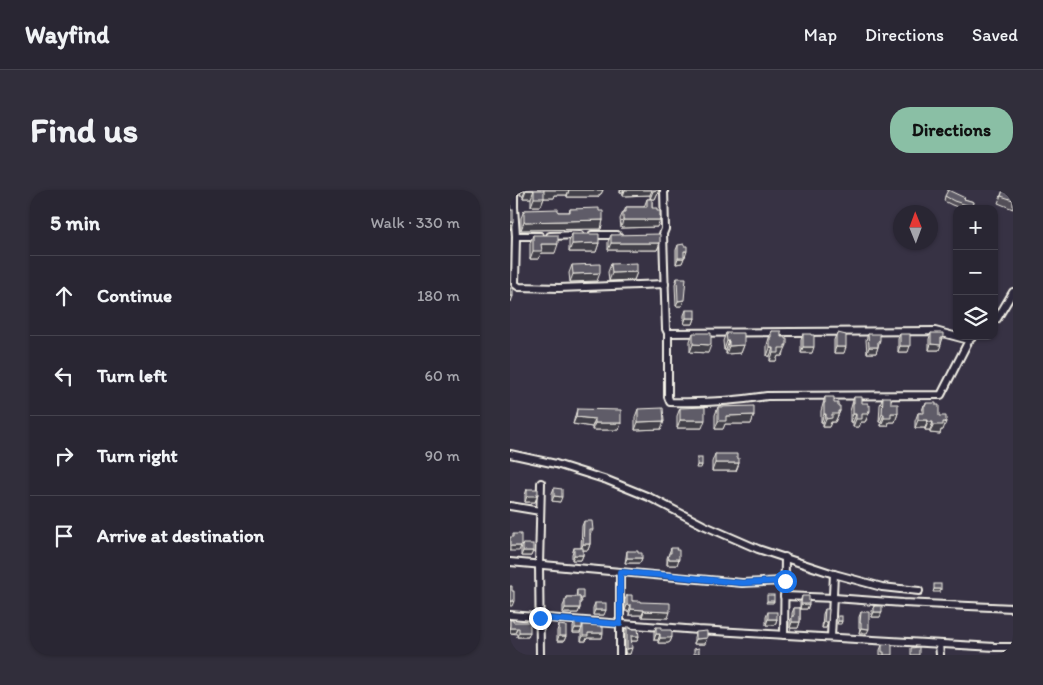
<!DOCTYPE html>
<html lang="en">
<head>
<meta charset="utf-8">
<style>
  :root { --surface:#292633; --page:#312e3b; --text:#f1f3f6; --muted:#a5a5ac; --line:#45434e; --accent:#8abfa5 }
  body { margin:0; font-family:Itim,sans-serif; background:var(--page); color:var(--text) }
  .controls { position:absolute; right:15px; top:15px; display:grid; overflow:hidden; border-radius:10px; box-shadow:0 1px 4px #0004 }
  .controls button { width:45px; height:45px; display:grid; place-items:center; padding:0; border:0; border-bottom:1px solid var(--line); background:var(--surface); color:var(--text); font:25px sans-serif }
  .compass { position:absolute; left:383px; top:15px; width:45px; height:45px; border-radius:50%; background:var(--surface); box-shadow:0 1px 4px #0004; rotate:359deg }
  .stop { position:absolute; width:15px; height:15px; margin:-11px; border:4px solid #1a73e8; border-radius:50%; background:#fff }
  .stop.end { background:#1a73e8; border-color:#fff; box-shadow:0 1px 5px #0008 }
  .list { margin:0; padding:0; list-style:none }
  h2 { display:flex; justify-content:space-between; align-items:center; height:65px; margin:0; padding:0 20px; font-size:21px }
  h2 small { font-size:16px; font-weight:400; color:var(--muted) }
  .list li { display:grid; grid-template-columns:32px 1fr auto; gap:15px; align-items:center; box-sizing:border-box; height:80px; padding:0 20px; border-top:1px solid var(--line) }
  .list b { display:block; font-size:19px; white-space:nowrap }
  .list em { font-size:16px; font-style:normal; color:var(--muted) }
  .icon { flex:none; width:28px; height:28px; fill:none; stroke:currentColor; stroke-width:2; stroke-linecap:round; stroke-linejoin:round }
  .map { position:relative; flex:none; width:503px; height:465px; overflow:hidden; border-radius:20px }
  header { display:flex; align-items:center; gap:30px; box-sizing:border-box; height:70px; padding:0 25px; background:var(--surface); border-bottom:1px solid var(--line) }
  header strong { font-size:24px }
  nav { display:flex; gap:28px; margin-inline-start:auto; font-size:18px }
  .intro { display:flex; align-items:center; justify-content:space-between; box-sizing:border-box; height:120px; padding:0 30px }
  h1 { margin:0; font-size:35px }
  .button { padding:12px 22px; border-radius:20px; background:var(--accent); color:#111; font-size:18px; font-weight:700 }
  main { display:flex; gap:30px; padding:0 30px }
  aside { flex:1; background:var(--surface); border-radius:20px; box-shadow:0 1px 4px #0004 }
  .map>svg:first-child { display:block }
</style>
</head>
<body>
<header>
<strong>Wayfind</strong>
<nav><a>Map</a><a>Directions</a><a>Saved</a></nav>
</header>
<div class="intro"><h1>Find us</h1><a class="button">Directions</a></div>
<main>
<aside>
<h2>5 min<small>Walk · 330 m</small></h2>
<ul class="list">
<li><svg class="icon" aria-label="ahead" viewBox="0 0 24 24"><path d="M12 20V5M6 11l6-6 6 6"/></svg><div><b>Continue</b></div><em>180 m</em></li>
<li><svg class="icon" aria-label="left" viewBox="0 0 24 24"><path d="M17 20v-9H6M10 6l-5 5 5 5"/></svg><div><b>Turn left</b></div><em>60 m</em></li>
<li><svg class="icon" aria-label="right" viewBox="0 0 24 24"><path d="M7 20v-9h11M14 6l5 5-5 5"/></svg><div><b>Turn right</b></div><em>90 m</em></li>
<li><svg class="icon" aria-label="arrive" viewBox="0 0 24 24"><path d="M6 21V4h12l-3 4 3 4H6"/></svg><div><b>Arrive at destination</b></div></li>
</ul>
</aside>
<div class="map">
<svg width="503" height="465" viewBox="0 0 503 465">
  <rect width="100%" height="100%" fill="#373244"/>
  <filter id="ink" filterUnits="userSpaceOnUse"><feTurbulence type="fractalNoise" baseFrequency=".02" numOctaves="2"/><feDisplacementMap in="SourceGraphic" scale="10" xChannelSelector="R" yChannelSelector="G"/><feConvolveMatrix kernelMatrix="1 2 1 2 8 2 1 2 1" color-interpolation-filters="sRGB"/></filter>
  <g filter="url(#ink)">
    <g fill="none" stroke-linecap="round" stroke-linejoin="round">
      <defs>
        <g id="street">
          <polyline points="4,0 4,17 6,46 5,94 9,97 49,98 155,94"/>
          <path d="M154,0L155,39L153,44L156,139L158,143V207L160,212C193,213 225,211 257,206L431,205L459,150L464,146"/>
          <polyline points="82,45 107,45"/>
          <polyline points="6,46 30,46"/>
          <polyline points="40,46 70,45"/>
          <polyline points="484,130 487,129 503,102"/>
          <polyline points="158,143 425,141 459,150"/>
          <polyline points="0,264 46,274 97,290 139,307 193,335 248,359 324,384 372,397 409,401"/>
          <polyline points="0,316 30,321"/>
          <polyline points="0,372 232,393 275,391"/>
          <polyline points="274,406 324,408 393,413 503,418"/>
          <polyline points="0,425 188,440 485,457 503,457"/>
          <polyline points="274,445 275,367"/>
          <polyline points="321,447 324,384"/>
          <polyline points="429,454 430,465"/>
          <polyline points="30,465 29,375 31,293"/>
          <polyline points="110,465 110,382"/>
        </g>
      </defs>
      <use href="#street" stroke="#f4f1e8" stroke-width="10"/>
      <use href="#street" stroke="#2f2a3d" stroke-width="6"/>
    </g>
    <g fill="#524f59" stroke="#f4f1e8">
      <polygon points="10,0 93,0 91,4 90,4 88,7 57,7 57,5 45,5 44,8 34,8 31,16 21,16 21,8 13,8 13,5 10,5"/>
      <polygon points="110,0 149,0 145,9 142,9 142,18 147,37 111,38 110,29 113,22 114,22 116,17 134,17 137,9 140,9 140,5 113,6 113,3 110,3"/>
      <polygon points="493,0 503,0 503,19 488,13"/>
      <polygon points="435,6 454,9 464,12 462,19 453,19 442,15 434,11"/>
      <polygon points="60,19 89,21 93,30 91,39 11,40 11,28 14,20 48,22 59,22"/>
      <polygon points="62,44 89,53 86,62 59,62 59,52"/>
      <polygon points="23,45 45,63 31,63 29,69 20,69 20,53"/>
      <polygon points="101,45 150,53 147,60 98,60 98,52"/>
      <polygon points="168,55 175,67 174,67 172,73 166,74 166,60"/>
      <polygon points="101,74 127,82 124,90 99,91 98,82"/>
      <polygon points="62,75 87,91 60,92 59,83"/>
      <polygon points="167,88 172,116 166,116 165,94"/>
      <polygon points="176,120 185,128 183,134 174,134 174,125"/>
      <polygon points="261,141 271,147 274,163 272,166 268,166 266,171 260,171 260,166 257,166 257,155"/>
      <polygon points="183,143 198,163 180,162 180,151"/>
      <polygon points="216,143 234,155 231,163 216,164 216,160 214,160 213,151"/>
      <polygon points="328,143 334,163 324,163 324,150 326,145 328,145"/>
      <polygon points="421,143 433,148 429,160 419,160 419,149"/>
      <polygon points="293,144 302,163 291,163 291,149"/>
      <polygon points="358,144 370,150 366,163 357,163 356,150"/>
      <polygon points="390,144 398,162 388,162 388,149"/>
      <polygon points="315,207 328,216 330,221 325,232 321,232 319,237 313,237 313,232 311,232 311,221"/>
      <polygon points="344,207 352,213 357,229 355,232 351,232 349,237 343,237 343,232 340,232 340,221"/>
      <polygon points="373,207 381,214 388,223 385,232 379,232 378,236 371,236 371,232 369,232 370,215"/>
      <polygon points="416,213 429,226 433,240 431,240 430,244 420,243 420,240 415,240 415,238 405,238 405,231 408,223 411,223 414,215 416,215"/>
      <polygon points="208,217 244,225 241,234 215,234 213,239 205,239 205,225"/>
      <polygon points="170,218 192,238 167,238 167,226"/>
      <polygon points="67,219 111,233 109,240 82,240 82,237 63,234 65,226"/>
      <polygon points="128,219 154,231 151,239 125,240 125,227"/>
      <polygon points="205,264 227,268 229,273 226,281 202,281 202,272"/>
      <polygon points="44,298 50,312 42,311 42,303"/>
      <polygon points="17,299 28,304 25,312 15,312 15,305"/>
      <polygon points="74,331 83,340 80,345 80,354 78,360 73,360 73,365 71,370 62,370 62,364 64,358 71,358 72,336"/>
      <polygon points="13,354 23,361 21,366 11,366 11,359"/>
      <polygon points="161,358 167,375 157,375 157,368"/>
      <polygon points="117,361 128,363 132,368 130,373 115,373"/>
      <polygon points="67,400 72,412 70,412 70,418 68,423 53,423 53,416 57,407 66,407"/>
      <polygon points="117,405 122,411 130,412 158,428 132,427 132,425 119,425 119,421 115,421 115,410"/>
      <polygon points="292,406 299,414 297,419 290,419 290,432 288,438 280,438 280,432 282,426 282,423 284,418 290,418 290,412"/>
      <polygon points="85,413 94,425 83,425 83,418"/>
      <polygon points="364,416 370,427 362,427 362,421"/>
      <polygon points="315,419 316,438 312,438 313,424"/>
      <polygon points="258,422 267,429 265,435 256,435 256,427"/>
      <polygon points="351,422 357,443 349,443 350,438 349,438 349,427"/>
      <polygon points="0,430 20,442 18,447 7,447 7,444 0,443"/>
      <polygon points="65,431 70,443 63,443 63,437"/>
      <polygon points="49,435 56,446 54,451 47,451 47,441"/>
      <polygon points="73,435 91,437 92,448 77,448 76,451 71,451 71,440"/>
      <polygon points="117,437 129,446 127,451 121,451 120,464 115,464 115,442"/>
      <polygon points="146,437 162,447 160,452 158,453 148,453 148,450 144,450 144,442"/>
      <polygon points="186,442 195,454 184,454 184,447"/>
      <polygon points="372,455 382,465 370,465 370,460"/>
    </g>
    <g fill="#424048" stroke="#f4f1e8">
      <polygon points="12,0 15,0 13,5 10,5"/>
      <polygon points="16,0 24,0 21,8 13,8"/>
      <polygon points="34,0 59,0 57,5 45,5 44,8 34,8 31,16 21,16 24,8"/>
      <polygon points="59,0 93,0 91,4 90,4 88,7 57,7"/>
      <polygon points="111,0 114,0 113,3 110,3"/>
      <polygon points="115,0 142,0 140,5 113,6"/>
      <polygon points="147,0 149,0 145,9 140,9 143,1"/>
      <polygon points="93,30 91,39 11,40 14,32"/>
      <polygon points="113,30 150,30 147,37 111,38"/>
      <polygon points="0,32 3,32 0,40"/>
      <polygon points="89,53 86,62 59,62 62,54"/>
      <polygon points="101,53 150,53 147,60 98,60"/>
      <polygon points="31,54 48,54 45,63 31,63 29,69 20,69 23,61"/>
      <polygon points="174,61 177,61 175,67 172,67"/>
      <polygon points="168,68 174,68 172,73 166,74"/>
      <polygon points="127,82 124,90 99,91 102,83"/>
      <polygon points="90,83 87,91 60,92 63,84"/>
      <polygon points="0,106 3,106 1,112 0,112"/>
      <polygon points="174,110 172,116 166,116 168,111"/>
      <polygon points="176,128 185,128 183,134 174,134"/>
      <polygon points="217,151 219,151 216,160 214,160"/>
      <polygon points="183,154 201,155 198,163 180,162"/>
      <polygon points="421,154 431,155 429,160 419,160"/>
      <polygon points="234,155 231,163 216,164 219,156"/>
      <polygon points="275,155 277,155 272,166 268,166 266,171 260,171 263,163 269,158"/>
      <polygon points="390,156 400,156 398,162 388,162"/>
      <polygon points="293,157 304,157 302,163 291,163"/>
      <polygon points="326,157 336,157 334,163 324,163"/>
      <polygon points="359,157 368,157 366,163 357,163"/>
      <polygon points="260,158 263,158 260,166 257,166"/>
      <polygon points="328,221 330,221 325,232 321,232 319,237 313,237 316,229 322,224"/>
      <polygon points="358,221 360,221 355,232 351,232 349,237 343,237 346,229 352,224"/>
      <polygon points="381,223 388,223 385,232 379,232 378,236 371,236 374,228"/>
      <polygon points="314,224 316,224 313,232 311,232"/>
      <polygon points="343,224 346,224 343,232 340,232"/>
      <polygon points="372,224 374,224 371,232 369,232"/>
      <polygon points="244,225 241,234 215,234 213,239 205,239 208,231 216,226"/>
      <polygon points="66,227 85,229 82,237 63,234"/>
      <polygon points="170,230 195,230 192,238 167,238"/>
      <polygon points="408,230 418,230 415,238 405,238"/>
      <polygon points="154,231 151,239 125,240 128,232"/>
      <polygon points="418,232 423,232 420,240 415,240"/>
      <polygon points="433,232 436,232 433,240 431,240 430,244 420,243 423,235"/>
      <polygon points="85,233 111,233 109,240 82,240"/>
      <polygon points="205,273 229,273 226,281 202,281"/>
      <polygon points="187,275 192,275 191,278 186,278"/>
      <polygon points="28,304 25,312 15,312 17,306"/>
      <polygon points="44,306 52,307 50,312 42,311"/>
      <polygon points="73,354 80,354 78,360 71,360"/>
      <polygon points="0,356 11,356 9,361 0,361"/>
      <polygon points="13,361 23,361 21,366 11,366"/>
      <polygon points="64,365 73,365 71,370 62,370"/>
      <polygon points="117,368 132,368 130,373 115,373"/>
      <polygon points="158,369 169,369 167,375 157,375"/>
      <polygon points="424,399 431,399 430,402 423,402"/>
      <polygon points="0,411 4,411 2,416 0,416"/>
      <polygon points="257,411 264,411 263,413 256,413"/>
      <polygon points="291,414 299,414 297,419 290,419"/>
      <polygon points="117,415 121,415 119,421 115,421"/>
      <polygon points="55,418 70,418 68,423 53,423"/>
      <polygon points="121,419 134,420 132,425 119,425"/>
      <polygon points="85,420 96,420 94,425 83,425"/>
      <polygon points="134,421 160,422 158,428 132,427"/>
      <polygon points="364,422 372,422 370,427 362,427"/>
      <polygon points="258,429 267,429 265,435 256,435"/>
      <polygon points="328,431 332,431 331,434 327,434"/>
      <polygon points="282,432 290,432 288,438 280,438"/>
      <polygon points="314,432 318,432 316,438 312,438"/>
      <polygon points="0,438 7,438 5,443 0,443"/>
      <polygon points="65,438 72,438 70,443 63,443"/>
      <polygon points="351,438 359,439 357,443 349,443"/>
      <polygon points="9,442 20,442 18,447 7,447"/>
      <polygon points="78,443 93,443 92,448 77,448 76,451 71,451 73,446"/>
      <polygon points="146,444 150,444 148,450 144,450"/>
      <polygon points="49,446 56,446 54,451 47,451"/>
      <polygon points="121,446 129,446 127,451 119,451"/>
      <polygon points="162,447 160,452 158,453 148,453 150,448"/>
      <polygon points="197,448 195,454 184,454 186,449"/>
      <polygon points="122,458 120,464 115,464 117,459"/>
    </g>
    <g fill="#5f5c67" stroke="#f4f1e8">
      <polygon points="16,0 34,0 34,8 24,8 24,0"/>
      <polygon points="438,0 455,8 454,9 464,12 463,17 444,11 435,6"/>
      <polygon points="493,0 503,0 503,10 491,6"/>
      <polygon points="137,9 142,9 142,18 147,18 147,21 150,21 150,30 113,30 113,22 116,22 116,17 137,17"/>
      <polygon points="89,18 89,21 93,21 93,30 14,32 14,20 48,19 48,22 60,22 60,19"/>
      <rect x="0" y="20" width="3" height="12"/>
      <polygon points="62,44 89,44 89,53 62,54"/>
      <polygon points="150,44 150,53 101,53 101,45"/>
      <polygon points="23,45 48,45 48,54 31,54 32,61 23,61"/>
      <polygon points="174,54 174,56 177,56 177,61 174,61 174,68 168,68 168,55"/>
      <polygon points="127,73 127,82 102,83 101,74"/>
      <polygon points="90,74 90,83 63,84 62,75"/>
      <polygon points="167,88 176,88 174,110 168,111"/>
      <rect x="0" y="98" width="3" height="8"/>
      <rect x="176" y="120" width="9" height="8"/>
      <polygon points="261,141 271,141 271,147 275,147 275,149 277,149 277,155 275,155 275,158 269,158 269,163 263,163 263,158 260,158 260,147 261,147"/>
      <polygon points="183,143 201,143 201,155 183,154"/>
      <polygon points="216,143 234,143 234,155 219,156 219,151 217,151"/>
      <polygon points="328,143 336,145 336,157 326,157 326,145 328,145"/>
      <polygon points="421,143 433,143 433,148 431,148 431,155 421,154"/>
      <polygon points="293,144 301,144 301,145 304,145 304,157 293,157"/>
      <polygon points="358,144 370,144 370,150 368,151 368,157 359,157"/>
      <rect x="390" y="144" width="10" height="12"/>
      <polygon points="315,207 324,207 324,213 328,213 328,216 330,216 330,221 328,221 328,224 322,224 322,228 316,229 316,224 314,224 314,213 315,213"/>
      <polygon points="344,207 352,207 352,213 358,213 358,216 360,215 360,221 358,221 358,224 352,224 352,229 346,229 346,224 343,224 343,213 344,213"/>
      <polygon points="373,207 381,207 381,214 388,214 388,223 381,223 381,228 374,228 374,224 372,224"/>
      <polygon points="416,213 426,213 426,215 429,215 429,226 436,226 436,232 433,232 433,235 423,235 423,232 418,232 418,230 408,230 408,223 414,223 414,215 416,215"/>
      <polygon points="244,216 244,225 216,226 216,231 208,231 208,217"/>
      <polygon points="195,217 195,230 170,230 170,218"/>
      <polygon points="153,218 154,231 128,232 128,219"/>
      <polygon points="67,219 111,220 111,233 85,233 85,229 66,227"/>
      <polygon points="205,264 227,264 227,268 229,268 229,273 205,273"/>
      <rect x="187" y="268" width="5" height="7"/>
      <polygon points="44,298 52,299 52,307 44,306"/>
      <polygon points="17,299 28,299 28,304 26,304 27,306 17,306"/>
      <polygon points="74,331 82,331 83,340 80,340 80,354 73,354"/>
      <polygon points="3,344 11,344 11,356 0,356 0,347 3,347"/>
      <rect x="13" y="354" width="10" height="7"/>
      <rect x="64" y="358" width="9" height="7"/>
      <polygon points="161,358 167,358 166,360 169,360 169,369 158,369 159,363 161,363"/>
      <polygon points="117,361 128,361 128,363 132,363 132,368 117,368"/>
      <rect x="424" y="394" width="7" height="5"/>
      <polygon points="0,396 2,396 2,401 4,401 4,411 0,411"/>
      <polygon points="67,400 73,400 73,409 70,409 70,407 67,407"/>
      <polygon points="117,405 122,405 122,411 130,411 130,412 160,413 160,422 134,421 134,420 121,419 121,415 117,415"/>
      <rect x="257" y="405" width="7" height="6"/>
      <polygon points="292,406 299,406 299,414 291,414"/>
      <polygon points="57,407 70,407 70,418 55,418 55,410 57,410"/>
      <rect x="85" y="413" width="11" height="7"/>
      <rect x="364" y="416" width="8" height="6"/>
      <polygon points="284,418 290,418 290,432 282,432 282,426 284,426"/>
      <polygon points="315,419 319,419 318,432 314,432"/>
      <rect x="258" y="422" width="9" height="7"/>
      <polygon points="351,422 359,422 359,439 351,438 351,433 350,433"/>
      <rect x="328" y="426" width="4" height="5"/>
      <polygon points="0,430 3,430 3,432 20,432 20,442 9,442 9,438 0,438"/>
      <rect x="65" y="431" width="7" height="7"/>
      <polygon points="49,435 56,436 56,446 49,446"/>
      <polygon points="73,435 91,436 91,437 93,437 93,443 78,443 78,446 73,446"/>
      <polygon points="117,437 120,437 120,439 128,439 129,446 121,446 122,458 117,459"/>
      <polygon points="146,437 151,437 151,440 161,440 161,441 162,441 162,447 160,448 150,448 150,444 146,444"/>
      <polygon points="197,441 197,448 186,449 186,442"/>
      <polygon points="382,454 382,465 374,465 374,462 372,462 372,455"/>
      <polygon points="409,457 409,465 401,465 401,458"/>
      <polygon points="189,458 189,464 184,464 184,459"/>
      <rect x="0" y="462" width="4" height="3"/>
    </g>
  </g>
  <g fill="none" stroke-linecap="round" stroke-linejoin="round" filter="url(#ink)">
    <polyline stroke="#1a73e8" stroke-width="6" points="30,428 110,434 110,382 161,386 232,393 275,391"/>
  </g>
</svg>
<div class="controls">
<button>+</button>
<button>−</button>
<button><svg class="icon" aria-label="layers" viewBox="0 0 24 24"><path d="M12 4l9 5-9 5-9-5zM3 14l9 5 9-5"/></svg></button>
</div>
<svg class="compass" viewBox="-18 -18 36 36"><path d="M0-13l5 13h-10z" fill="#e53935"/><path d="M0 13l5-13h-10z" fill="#a5a5ac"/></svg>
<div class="stop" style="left:275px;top:391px"></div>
<div class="stop end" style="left:30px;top:428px"></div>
</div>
</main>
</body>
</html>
